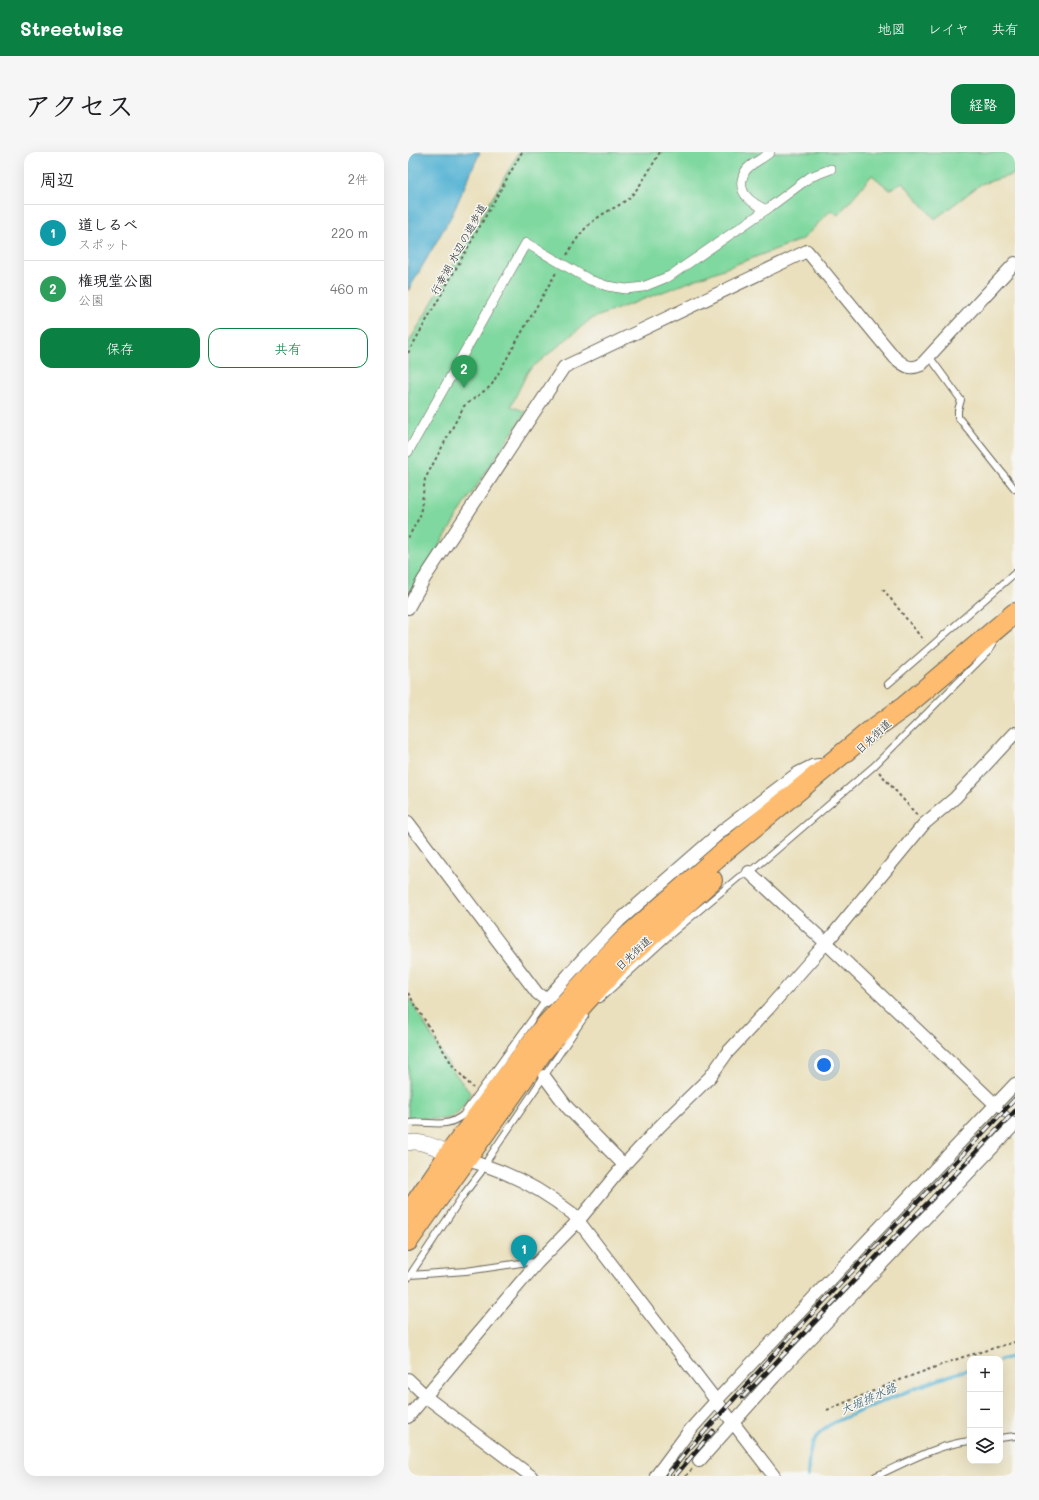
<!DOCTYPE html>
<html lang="ja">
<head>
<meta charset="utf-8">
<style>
  :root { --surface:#fff; --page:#f6f6f6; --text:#202124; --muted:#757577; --line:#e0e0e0; --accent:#0b8043 }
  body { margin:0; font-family:Mali,"Klee One",sans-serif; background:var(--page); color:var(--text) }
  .controls { position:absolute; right:12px; bottom:12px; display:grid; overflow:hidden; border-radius:8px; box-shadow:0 4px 16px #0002 }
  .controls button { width:36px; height:36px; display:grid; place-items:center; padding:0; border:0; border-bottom:1px solid var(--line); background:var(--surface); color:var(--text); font:20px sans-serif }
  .you { position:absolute; left:416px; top:913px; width:14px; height:14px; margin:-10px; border:3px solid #fff; border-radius:50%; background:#1a73e8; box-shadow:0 0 0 6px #1a73e833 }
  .badge { display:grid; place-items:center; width:26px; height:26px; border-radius:50%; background:var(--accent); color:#fff; font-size:13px; font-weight:700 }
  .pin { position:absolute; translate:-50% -33px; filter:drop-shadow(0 1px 2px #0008) }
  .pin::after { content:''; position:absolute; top:21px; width:14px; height:12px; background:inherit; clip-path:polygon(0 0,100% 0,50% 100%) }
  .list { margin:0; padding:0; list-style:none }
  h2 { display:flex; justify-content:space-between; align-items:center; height:52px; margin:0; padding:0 16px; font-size:17px }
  h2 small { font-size:13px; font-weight:400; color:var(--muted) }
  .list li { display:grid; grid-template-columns:26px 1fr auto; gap:12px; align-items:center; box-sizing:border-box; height:56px; padding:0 16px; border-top:1px solid var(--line) }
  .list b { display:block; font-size:15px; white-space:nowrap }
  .list p { margin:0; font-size:13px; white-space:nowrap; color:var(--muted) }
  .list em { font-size:13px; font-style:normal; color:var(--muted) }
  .actions { display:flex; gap:8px; padding:12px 16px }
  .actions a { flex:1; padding:9px 0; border:1px solid var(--accent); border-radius:12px; text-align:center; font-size:14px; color:var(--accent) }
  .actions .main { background:var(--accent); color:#fff }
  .icon { flex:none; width:22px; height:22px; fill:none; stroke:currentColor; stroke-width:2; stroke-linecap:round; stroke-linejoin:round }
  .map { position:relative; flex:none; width:607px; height:1324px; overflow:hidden; border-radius:12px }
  header { display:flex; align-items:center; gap:24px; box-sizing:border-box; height:56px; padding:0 20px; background:var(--accent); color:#fff }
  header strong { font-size:19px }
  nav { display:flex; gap:22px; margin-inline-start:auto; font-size:14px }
  .intro { display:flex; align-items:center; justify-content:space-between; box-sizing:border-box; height:96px; padding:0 24px }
  h1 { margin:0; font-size:28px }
  .button { padding:10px 18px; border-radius:12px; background:var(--accent); color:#fff; font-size:14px; font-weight:700 }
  main { display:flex; gap:24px; padding:0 24px }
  aside { flex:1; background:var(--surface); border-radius:12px; box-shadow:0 4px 16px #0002 }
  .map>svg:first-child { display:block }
</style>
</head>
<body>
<header>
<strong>Streetwise</strong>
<nav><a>地図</a><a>レイヤ</a><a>共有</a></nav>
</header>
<div class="intro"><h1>アクセス</h1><a class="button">経路</a></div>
<main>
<aside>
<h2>周辺<small>2件</small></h2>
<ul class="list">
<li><span class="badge" style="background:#0f9aa8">1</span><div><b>道しるべ</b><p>スポット</p></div><em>220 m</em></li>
<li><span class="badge" style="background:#2e9e5b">2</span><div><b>権現堂公園</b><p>公園</p></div><em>460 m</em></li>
</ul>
<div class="actions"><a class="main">保存</a><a>共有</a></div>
</aside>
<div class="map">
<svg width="607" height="1324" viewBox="0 0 607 1324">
  <rect width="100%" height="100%" fill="#f6f6f2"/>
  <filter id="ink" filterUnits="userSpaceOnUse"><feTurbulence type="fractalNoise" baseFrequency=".025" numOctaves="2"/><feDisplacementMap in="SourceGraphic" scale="8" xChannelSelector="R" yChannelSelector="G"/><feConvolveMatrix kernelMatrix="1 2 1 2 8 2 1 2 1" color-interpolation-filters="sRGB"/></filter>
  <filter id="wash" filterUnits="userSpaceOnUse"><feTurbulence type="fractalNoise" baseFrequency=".012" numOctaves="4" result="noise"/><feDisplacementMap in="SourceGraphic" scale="16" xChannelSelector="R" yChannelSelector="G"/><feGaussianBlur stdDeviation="0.9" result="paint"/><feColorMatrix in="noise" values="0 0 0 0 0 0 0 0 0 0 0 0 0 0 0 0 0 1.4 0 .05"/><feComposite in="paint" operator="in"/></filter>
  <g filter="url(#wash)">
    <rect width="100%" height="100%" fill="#eae0bd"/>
    <g fill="#7fd89f" stroke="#4e7a5e">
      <polygon points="111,0 607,0 607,22 573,32 527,67 494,30 482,38 464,23 430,63 423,58 395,87 183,167 120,219 103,254 118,260 60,347 0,445 0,192"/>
      <path d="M0,844L42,915L63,942C59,947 55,955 50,960C36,974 16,963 0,966Z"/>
    </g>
    <polygon fill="#56b4d4" stroke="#396878" points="0,0 72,0 44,63 0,139"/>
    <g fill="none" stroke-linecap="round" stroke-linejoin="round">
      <g stroke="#56b4d4" stroke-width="3.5">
        <polyline points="592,1208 607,1204"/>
        <path d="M400,1324C400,1308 401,1293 412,1280C419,1272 439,1265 450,1260C487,1244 523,1229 562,1217"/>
      </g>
    </g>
  </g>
  <g filter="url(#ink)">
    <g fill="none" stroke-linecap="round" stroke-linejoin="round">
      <defs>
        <g id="service">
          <polyline points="521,204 553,248 550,258 550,265 607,337"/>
          <polyline points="480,532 607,421"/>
          <polyline points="192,847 263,782 331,725 346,717 466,614 579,501 585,492 582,489"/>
          <polyline points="588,953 607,971"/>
          <path d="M0,971C22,968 36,978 55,963L138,848"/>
          <polyline points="80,1007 177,864"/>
          <polyline points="2,1123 58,1119 120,1110 129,1111"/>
          <polyline points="0,1126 56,1042 73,1020"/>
          <polyline points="592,1286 607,1284"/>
          <path d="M468,1324C497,1311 530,1292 562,1289"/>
        </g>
        <g id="pedestrian">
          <path d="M358,58C347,52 331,44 334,28C335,23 337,18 341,15C348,9 356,6 362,0"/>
          <polyline points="0,300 118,91 182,128 199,134 218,137 235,135 262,124 362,55 402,25 423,17"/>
        </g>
        <g id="minor">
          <path d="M0,456L16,427L156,215L399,99L487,206C497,214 501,218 513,213L607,111"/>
          <polyline points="0,670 129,841 138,848 180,801 212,768 315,678 390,621 404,614 411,613 420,616"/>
          <polyline points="341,720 418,791 588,953"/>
          <polyline points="136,924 159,955 216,1013"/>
          <path d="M57,1008C96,1017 133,1037 165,1062L366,1324"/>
          <polyline points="0,1227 22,1248 123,1324"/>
          <polyline points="0,1265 96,1150 129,1111 171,1068 216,1013 252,974 302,925 319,901 360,857 418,791 516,672 547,646 607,581"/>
          <polyline points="291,1309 366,1225 607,972"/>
          <polyline points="248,1324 282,1278 309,1248 607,932"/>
        </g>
        <path id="tertiary" d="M0,991C12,986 38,1000 51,1005"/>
        <g id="trunk">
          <polyline points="0,1062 42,1001 131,881 197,807 221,783 312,703 461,580 496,555 607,461"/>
          <polyline points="0,1089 135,899 176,851 210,814 304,728"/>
        </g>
      </defs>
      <use href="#service" stroke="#646154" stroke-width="8"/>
      <use href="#pedestrian" stroke="#646154" stroke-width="10"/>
      <use href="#minor" stroke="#646154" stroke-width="14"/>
      <use href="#tertiary" stroke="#646154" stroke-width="16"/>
      <use href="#trunk" stroke="#646154" stroke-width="22"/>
      <g stroke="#646154" stroke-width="2" stroke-dasharray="3 3" stroke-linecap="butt">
        <path d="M159,103C168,87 176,75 192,64C202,57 212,54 221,46C234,33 243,15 252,0"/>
        <polyline points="0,201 114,0"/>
        <polyline points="0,386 12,364 17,327 56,254 83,234 149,119"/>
        <polyline points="475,437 516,489"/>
        <polyline points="471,620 509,663"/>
        <polyline points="0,841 45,914 65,936"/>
        <polyline points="419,1258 492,1228 555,1205 607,1190"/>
        <polyline points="278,1324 284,1317"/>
      </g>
      <use href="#service" stroke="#fff" stroke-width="6"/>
      <use href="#pedestrian" stroke="#fff" stroke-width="9"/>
      <use href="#minor" stroke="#fff" stroke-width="12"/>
      <use href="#tertiary" stroke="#fff" stroke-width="15"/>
      <use href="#trunk" stroke="#fdbc70" stroke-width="20"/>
      <defs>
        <g id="rail">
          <polyline points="335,1245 607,959"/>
          <polyline points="259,1324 279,1299 380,1187 607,947"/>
          <polyline points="267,1324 305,1279"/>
        </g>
      </defs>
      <use href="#rail" stroke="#1c1c1c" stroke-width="4.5"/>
      <use href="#rail" stroke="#f6f6f2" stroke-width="3" stroke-dasharray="9" stroke-linecap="butt"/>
    </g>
  </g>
  <g text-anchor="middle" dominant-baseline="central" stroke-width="3" stroke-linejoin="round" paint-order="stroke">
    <g font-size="11" fill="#1c1c1c" stroke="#f6f6f2">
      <text transform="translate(50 97) rotate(-61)">行幸湖 水辺の遊歩道</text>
      <text transform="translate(465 584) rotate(-43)">日光街道</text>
      <text transform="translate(225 801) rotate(-43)">日光街道</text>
    </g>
    <g font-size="12" font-style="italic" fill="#335966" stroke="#f6f6f2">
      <text transform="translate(460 1246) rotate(-24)">大堀排水路</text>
    </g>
  </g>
</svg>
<div class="controls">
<button>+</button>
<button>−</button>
<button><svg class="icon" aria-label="layers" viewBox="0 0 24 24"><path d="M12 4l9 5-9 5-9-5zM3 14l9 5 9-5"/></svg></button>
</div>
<div class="you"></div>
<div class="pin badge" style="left:116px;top:1116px;background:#0f9aa8">1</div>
<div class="pin badge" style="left:56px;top:236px;background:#2e9e5b">2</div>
</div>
</main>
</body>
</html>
